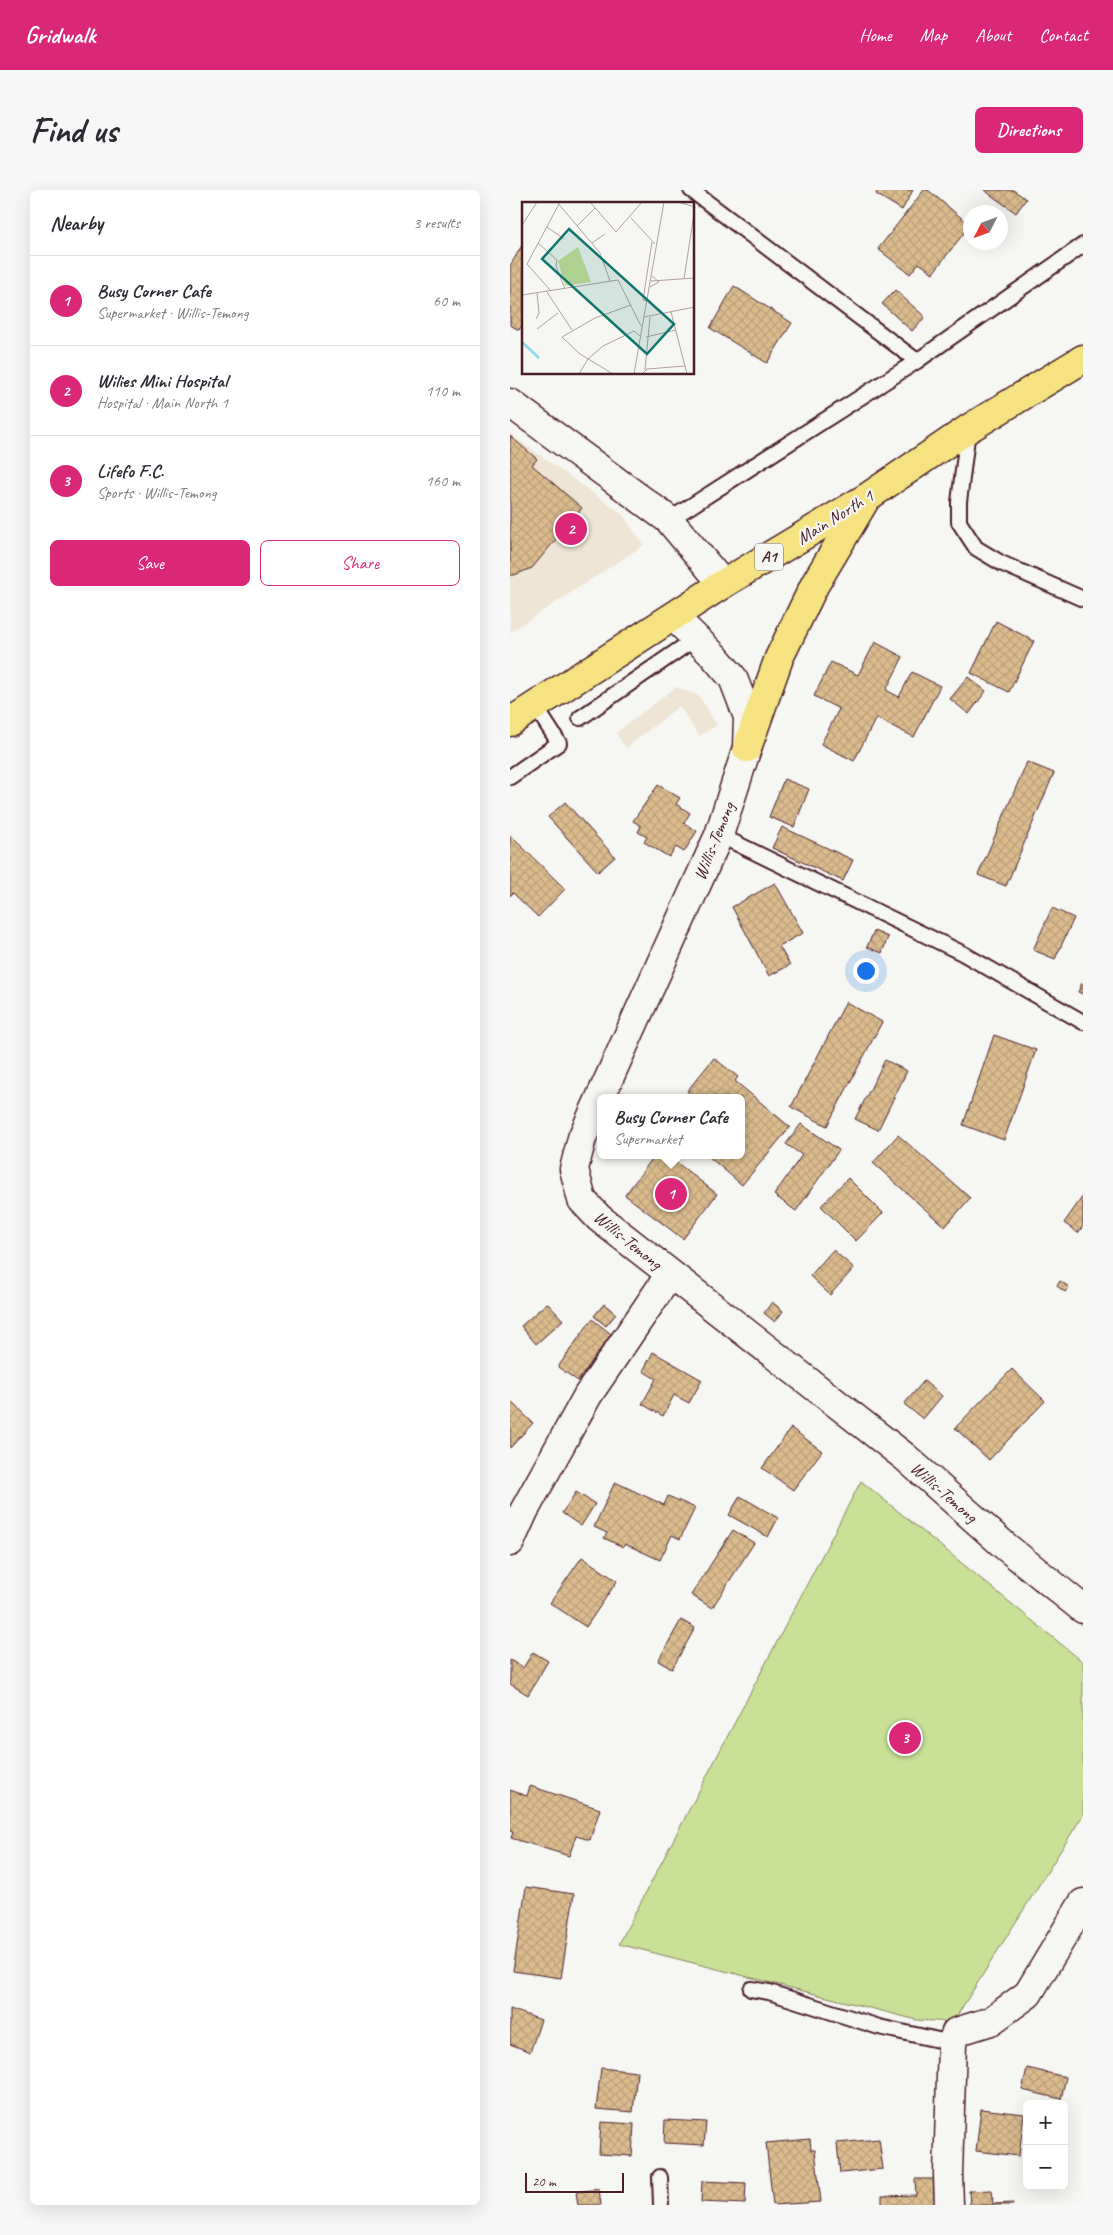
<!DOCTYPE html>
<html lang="en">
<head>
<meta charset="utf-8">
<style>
  :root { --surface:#fff; --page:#f7f7f7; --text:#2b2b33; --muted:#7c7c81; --line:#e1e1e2; --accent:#db2777 }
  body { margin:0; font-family:Caveat,sans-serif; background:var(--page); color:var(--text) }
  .controls { position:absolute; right:15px; bottom:15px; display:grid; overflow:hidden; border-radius:8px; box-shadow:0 5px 20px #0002 }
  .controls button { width:45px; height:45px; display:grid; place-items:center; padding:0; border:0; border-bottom:1px solid var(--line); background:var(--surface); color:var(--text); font:25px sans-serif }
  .compass { position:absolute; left:453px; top:15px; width:45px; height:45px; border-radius:50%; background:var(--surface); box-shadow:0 5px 20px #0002; rotate:228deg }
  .scale { position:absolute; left:15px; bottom:12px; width:99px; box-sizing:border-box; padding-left:5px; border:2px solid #4a1f2b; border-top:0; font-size:14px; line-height:18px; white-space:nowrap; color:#4a1f2b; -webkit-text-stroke:4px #f6f6f2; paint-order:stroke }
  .you { position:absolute; left:355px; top:780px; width:18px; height:18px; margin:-12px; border:4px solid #fff; border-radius:50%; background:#1a73e8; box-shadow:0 0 0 8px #1a73e833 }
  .badge { display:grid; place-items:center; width:32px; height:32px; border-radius:50%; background:var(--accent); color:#fff; font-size:16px; font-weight:700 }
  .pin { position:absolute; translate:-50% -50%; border:2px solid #fff; box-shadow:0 1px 5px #0006 }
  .popup { position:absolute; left:87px; top:904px; width:148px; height:65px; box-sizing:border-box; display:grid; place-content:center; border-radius:8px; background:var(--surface); filter:drop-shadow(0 1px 4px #0005); font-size:16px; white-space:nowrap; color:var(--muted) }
  .popup b { font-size:19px; color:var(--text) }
  .popup::after { content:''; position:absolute; left:50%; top:100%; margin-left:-10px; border:10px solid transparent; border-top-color:var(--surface) }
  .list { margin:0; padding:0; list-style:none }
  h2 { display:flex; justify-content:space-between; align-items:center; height:65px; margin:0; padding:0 20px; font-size:21px }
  h2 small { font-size:16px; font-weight:400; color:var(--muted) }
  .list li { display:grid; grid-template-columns:32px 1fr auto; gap:15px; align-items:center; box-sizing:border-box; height:90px; padding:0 20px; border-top:1px solid var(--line) }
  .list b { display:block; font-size:19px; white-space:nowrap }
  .list p { margin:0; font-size:16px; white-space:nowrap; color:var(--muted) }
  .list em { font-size:16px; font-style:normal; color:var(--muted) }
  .actions { display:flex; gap:10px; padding:15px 20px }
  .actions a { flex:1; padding:11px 0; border:1px solid var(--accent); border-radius:8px; text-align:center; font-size:18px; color:var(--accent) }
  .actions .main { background:var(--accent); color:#fff }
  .map { position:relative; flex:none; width:573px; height:2015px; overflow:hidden; border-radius:8px }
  header { display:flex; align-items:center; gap:30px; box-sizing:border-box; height:70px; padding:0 25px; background:var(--accent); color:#fff }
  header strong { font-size:24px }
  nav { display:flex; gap:28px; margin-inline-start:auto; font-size:18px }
  .intro { display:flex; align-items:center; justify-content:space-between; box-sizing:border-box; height:120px; padding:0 30px }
  h1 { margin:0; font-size:35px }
  .button { padding:12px 22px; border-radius:8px; background:var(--accent); color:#fff; font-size:18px; font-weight:700 }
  main { display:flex; gap:30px; padding:0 30px }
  aside { flex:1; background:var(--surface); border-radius:8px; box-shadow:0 5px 20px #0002 }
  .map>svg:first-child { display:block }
</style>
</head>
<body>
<header>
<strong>Gridwalk</strong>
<nav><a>Home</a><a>Map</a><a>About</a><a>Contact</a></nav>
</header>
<div class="intro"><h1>Find us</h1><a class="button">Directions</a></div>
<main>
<aside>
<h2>Nearby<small>3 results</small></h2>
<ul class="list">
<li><span class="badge">1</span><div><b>Busy Corner Cafe</b><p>Supermarket · Willis-Temong</p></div><em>60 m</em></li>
<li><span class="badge">2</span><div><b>Wilies Mini Hospital</b><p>Hospital · Main North 1</p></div><em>110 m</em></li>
<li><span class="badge">3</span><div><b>Lifefo F.C.</b><p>Sports · Willis-Temong</p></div><em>160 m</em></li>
</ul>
<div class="actions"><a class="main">Save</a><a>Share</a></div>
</aside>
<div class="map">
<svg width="573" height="2015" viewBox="0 0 573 2015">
  <defs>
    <pattern id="building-cross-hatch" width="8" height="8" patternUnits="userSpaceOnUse" patternTransform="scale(1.25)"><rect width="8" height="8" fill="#dabc8e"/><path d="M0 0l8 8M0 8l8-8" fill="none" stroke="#bda17b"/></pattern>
  </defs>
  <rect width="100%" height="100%" fill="#f6f6f2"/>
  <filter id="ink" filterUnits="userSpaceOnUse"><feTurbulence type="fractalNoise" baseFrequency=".02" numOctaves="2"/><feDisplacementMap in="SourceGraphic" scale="10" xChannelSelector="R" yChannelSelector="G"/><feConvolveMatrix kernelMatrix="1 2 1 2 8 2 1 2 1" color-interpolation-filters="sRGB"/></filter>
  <g filter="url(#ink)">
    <g fill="#eee5d4">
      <polygon points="0,244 112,324 134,355 0,442"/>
      <polygon points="166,497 189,506 207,535 189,546 169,516 116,558 106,543"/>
    </g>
    <polygon fill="#c9e197" stroke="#8a8061" points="351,1291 573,1472 573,1625 443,1832 407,1830 109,1754"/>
    <g fill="url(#building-cross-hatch)" stroke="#4a1f2b">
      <polygon points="368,0 403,0 392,20 366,4"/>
      <polygon points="414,0 418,0 460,35 423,83 409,73 400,84 368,59"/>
      <polygon points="474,0 503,0 516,9 506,23"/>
      <polygon points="14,52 14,132 9,140 0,135 0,76"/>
      <polygon points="224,96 282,133 257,173 200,138"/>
      <polygon points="385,100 415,127 402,141 372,114"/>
      <polygon points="0,246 27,269 22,275 72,318 22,378 4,385 0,385"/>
      <polygon points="486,431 524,451 499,502 461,483"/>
      <polygon points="365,452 393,467 376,500 389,507 402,482 430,496 404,547 366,528 344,571 311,554 329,519 304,506 321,472 348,485"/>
      <polygon points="458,487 476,501 459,524 440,509"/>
      <polygon points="517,572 544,583 496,696 468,685"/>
      <polygon points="274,589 299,599 284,637 259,627"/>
      <polygon points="148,595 170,608 166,614 180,623 174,633 187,641 174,662 166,657 159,667 134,652 137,647 128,642 131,636 123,631"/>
      <polygon points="55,612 105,667 88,682 38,627"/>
      <polygon points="272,637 343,670 333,691 262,658"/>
      <polygon points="0,645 55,699 28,727 3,703 0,706"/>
      <polygon points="265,693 293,743 269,756 280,775 259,786 222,717"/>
      <polygon points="542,718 564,728 545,769 523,760"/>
      <polygon points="364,741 378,747 372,763 357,757"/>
      <polygon points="572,793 573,794 573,804 568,802"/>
      <polygon points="336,812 372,832 317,936 281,917"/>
      <polygon points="484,845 526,860 494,950 453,935"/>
      <polygon points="204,868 228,887 225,891 280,937 232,995 197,965 231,965 231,908 185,908 177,901"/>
      <polygon points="375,870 397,881 368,940 345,929"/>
      <polygon points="291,934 329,960 286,1021 264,1005 292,965 276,954"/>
      <polygon points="388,945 460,1008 435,1037 363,973"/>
      <polygon points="145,965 157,965 207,1004 173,1049 115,1005"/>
      <polygon points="338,988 373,1023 346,1051 311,1016"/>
      <polygon points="573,1006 573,1036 568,1043 554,1033"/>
      <polygon points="323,1060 344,1078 320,1105 300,1086"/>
      <polygon points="550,1091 559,1097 555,1102 547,1096"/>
      <polygon points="262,1112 273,1121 265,1132 254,1123"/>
      <polygon points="37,1113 53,1130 26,1154 11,1136"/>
      <polygon points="94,1114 106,1124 96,1136 84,1126"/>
      <polygon points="82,1129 101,1144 68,1191 48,1177"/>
      <polygon points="143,1162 192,1190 179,1213 164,1205 153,1226 132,1214 146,1189 133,1181"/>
      <polygon points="502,1179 535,1211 479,1270 445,1238"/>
      <polygon points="414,1191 432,1206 413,1229 394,1214"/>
      <polygon points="0,1211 23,1233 0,1258"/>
      <polygon points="281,1238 312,1261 283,1300 252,1278"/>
      <polygon points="105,1292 154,1315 158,1306 185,1318 170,1349 162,1345 150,1370 115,1354 113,1357 94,1348 97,1343 84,1337"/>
      <polygon points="66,1302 85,1314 71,1336 52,1323"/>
      <polygon points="230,1306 268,1328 258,1347 219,1325"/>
      <polygon points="223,1340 244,1353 202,1418 181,1405"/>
      <polygon points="72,1367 107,1391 76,1437 40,1413"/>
      <polygon points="171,1430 185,1438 162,1479 148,1471"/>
      <polygon points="23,1462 38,1471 18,1505 0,1494 0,1470 13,1478"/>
      <polygon points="20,1596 90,1619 80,1650 66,1646 59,1666 1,1648 3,1642 0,1641 0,1600 17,1606"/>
      <polygon points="16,1697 64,1704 51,1788 3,1781"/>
      <polygon points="0,1819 31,1830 20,1862 0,1854"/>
      <polygon points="91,1878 127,1882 123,1922 86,1919"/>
      <polygon points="517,1878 556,1887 551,1909 512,1900"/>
      <polygon points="471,1919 514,1924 509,1966 466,1961"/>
      <polygon points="155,1930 196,1932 194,1955 154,1953"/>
      <polygon points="91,1932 124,1934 122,1966 89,1964"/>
      <polygon points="300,1949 301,1960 305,1960 311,2012 263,2015 256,1953"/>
      <polygon points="369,1949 373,1979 330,1983 327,1953"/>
      <polygon points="405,1989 429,1989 430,2015 372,2015 372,2006 406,2005"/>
      <polygon points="192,1991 236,1993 235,2014 191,2012"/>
      <polygon points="89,1999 91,2015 68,2015 66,2002"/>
      <polygon points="482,2000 483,2014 503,2013 503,2015 460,2015 459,2001"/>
    </g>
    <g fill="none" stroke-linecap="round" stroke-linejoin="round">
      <defs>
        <g id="lane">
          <polyline points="181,0 407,171"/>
          <polyline points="458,240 449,312 449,332 466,358 491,373 573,409"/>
          <polyline points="159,330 407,171 573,55"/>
          <polyline points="70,528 186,448"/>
          <polyline points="0,587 49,553 25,516"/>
          <polyline points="209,645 452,763 573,832"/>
          <polyline points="241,1799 259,1802 369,1837 442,1853"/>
          <polyline points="150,1987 151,2015"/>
        </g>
        <g id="street">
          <polyline points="0,213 159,330 213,394"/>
          <polyline points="0,1352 14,1321 78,1205 160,1084"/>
          <polyline points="439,2015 438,1984 442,1853 446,1842 481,1831 518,1804 573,1713"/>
        </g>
        <polyline id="secondary" points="164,427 204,466 223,488 238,527 237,558 209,645 72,948 64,979 72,1010 89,1028 395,1267 495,1356 573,1419"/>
        <g id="primary">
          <polyline points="0,532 213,394 356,308 458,239 573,169"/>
          <polyline points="237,558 269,468 305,394 354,312"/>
        </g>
      </defs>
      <use href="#lane" stroke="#4a1f2b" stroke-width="18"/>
      <use href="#street" stroke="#4a1f2b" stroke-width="31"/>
      <use href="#secondary" stroke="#4a1f2b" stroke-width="31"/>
      <use href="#primary" stroke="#4a1f2b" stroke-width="31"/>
      <use href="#lane" stroke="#f6f6f2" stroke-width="14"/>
      <use href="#street" stroke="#f6f6f2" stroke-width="28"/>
      <use href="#secondary" stroke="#f6f6f2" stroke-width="28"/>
      <use href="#primary" stroke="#f5e382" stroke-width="28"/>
    </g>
  </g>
  <g text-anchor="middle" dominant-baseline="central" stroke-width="4.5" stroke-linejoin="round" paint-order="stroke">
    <rect fill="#f6f6f2" stroke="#7e6067" stroke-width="1" x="245" y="353.5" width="28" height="27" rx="4"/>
    <g font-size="16" font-weight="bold" fill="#4a1f2b">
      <text x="259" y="367">A1</text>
    </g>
    <g font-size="18" fill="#4a1f2b" stroke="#f6f6f2">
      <text transform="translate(325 327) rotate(-32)">Main North 1</text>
      <text transform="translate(204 651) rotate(-68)">Willis-Temong</text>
      <text transform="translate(118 1050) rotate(39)">Willis-Temong</text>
      <text transform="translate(434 1302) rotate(41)">Willis-Temong</text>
    </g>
  </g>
  <g transform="translate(12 12)">
    <rect width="172" height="172" fill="#f6f6f2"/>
    <path d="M56,45L69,80L43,84L36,59Z" fill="#c9e197"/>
    <path fill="none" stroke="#8bd7ec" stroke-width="2.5" d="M0,140L17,156"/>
    <path fill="none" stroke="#b1a0a2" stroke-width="1" d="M35,0L78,51L88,79M68,0L94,30L120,0M156,0L173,5M109,16L133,42M0,23L15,0M55,24L73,6M25,25L42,37M16,41L35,58L34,64L43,87M70,41L83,32M162,77L173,5M129,79L173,76M128,85L137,80L130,74M29,89L5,62L37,2M25,90L50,128M0,93L96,78L119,124M124,99L121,98L130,40M149,110L165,172M122,115L173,105M14,117L17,111L15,91M15,127L36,111M124,135L154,128M123,168L128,115M57,172L66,157L81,144L112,129L118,134M91,172L58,152L40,135L73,116L109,103M112,172L142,0M120,172L125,167L163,164"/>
    <path fill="#0f766e" fill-opacity="0.15" stroke="#0f766e" stroke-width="2.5" d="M47,27L152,122L125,152L20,57Z"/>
    <rect width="172" height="172" fill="none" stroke="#4a1f2b" stroke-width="2.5"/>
  </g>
</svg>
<div class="controls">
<button>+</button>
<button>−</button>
</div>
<svg class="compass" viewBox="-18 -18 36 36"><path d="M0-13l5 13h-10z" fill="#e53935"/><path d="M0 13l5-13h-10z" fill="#7c7c81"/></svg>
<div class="scale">20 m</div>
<div class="you"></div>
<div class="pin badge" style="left:161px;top:1004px">1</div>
<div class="popup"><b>Busy Corner Cafe</b>Supermarket</div>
<div class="pin badge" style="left:61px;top:339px">2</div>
<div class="pin badge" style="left:395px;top:1548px">3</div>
</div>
</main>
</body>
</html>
